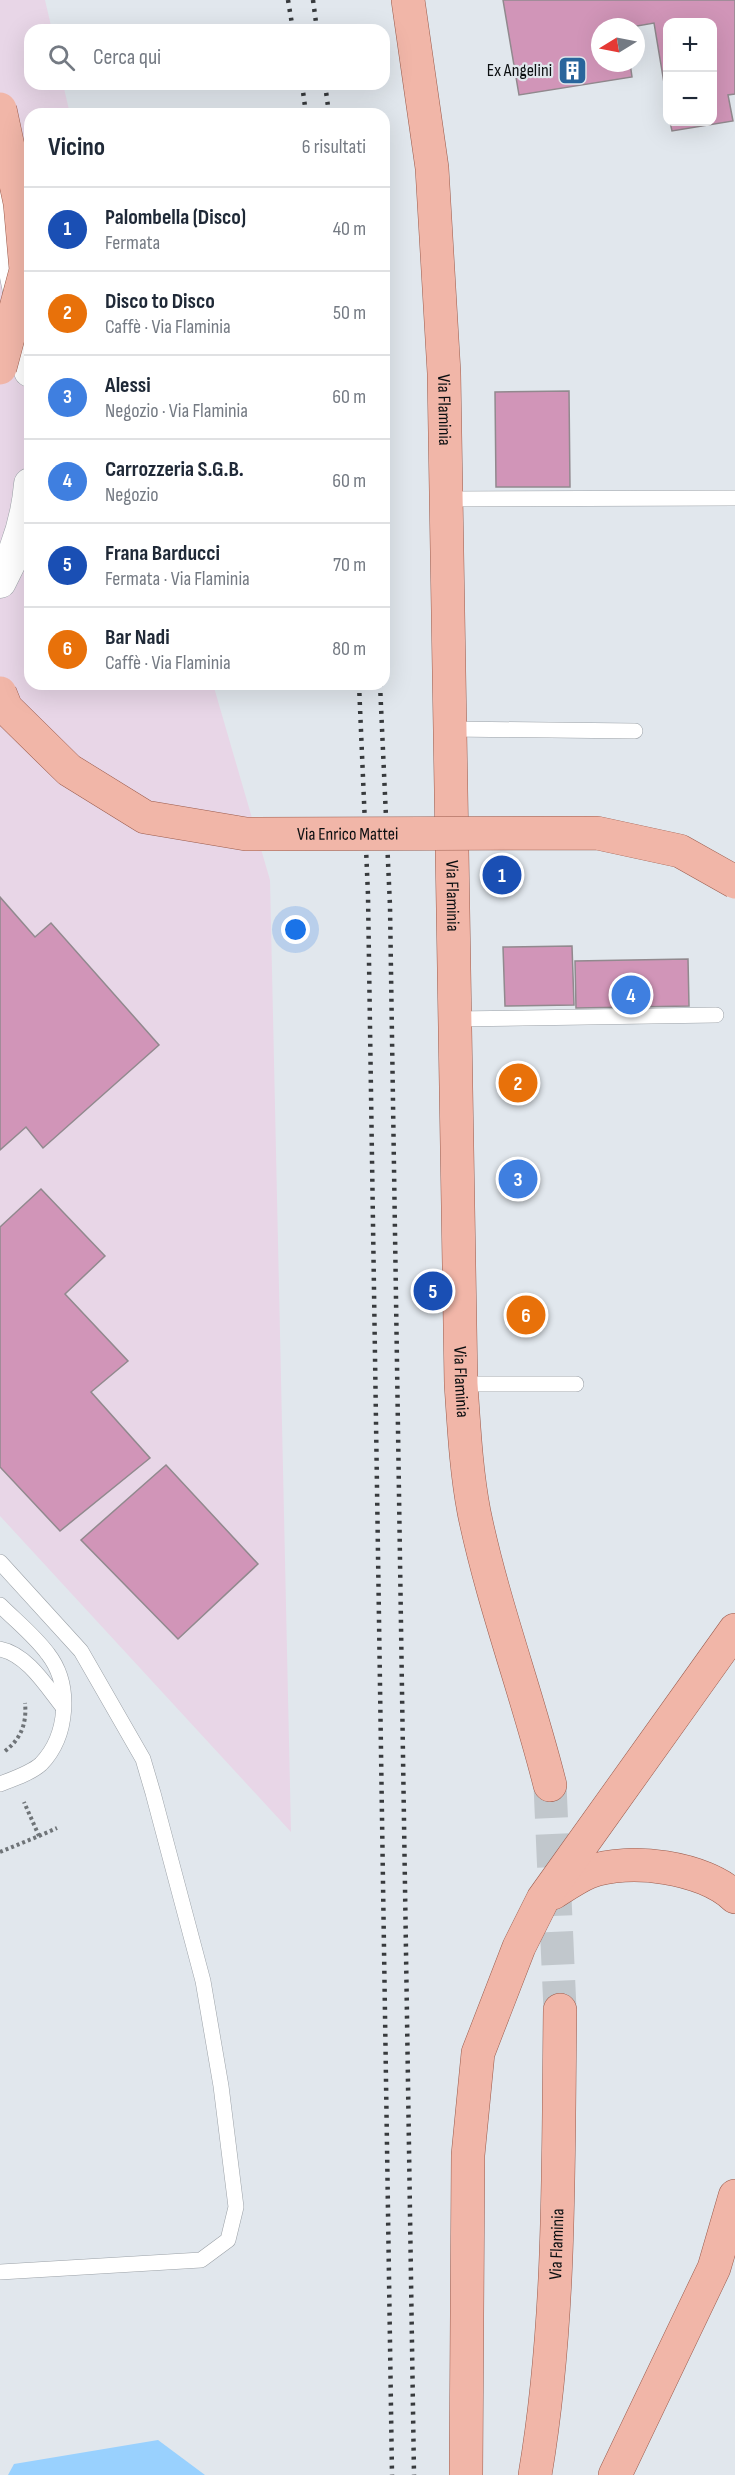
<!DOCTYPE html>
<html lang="it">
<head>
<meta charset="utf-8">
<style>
  :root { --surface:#fff; --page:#f6f6f7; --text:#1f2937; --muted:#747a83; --line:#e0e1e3; --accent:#29659c }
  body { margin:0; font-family:"Sofia Sans Condensed",sans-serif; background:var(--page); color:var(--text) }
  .controls { position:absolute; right:18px; top:18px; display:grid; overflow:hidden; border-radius:12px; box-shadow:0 6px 24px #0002 }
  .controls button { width:54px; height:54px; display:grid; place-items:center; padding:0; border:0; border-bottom:2px solid var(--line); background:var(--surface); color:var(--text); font:30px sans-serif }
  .compass { position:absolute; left:591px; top:18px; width:54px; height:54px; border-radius:50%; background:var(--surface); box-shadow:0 6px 24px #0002; rotate:260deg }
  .you { position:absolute; left:296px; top:930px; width:21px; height:21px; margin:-15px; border:4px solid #fff; border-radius:50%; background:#1a73e8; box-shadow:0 0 0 9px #1a73e833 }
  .badge { display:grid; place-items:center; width:39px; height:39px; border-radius:50%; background:var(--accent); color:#fff; font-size:20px; font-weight:700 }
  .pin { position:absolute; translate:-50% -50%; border:3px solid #fff; box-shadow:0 2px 6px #0006 }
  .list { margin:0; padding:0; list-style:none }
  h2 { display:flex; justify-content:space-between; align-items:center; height:78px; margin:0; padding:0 24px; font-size:26px }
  h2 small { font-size:20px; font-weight:400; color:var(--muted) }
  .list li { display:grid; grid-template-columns:39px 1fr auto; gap:18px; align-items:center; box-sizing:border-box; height:84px; padding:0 24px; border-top:2px solid var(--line) }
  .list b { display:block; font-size:22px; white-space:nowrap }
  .list p { margin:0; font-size:20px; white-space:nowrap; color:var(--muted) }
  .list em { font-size:20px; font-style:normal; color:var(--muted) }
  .icon { flex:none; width:33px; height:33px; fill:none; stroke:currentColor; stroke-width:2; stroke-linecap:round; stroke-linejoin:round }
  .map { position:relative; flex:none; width:735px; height:2475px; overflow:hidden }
  .search { position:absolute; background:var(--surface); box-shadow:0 6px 24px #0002; left:24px; top:24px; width:366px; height:66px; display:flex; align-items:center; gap:15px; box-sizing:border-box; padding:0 21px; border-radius:18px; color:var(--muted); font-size:22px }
  .panel { position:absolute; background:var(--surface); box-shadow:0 6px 24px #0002; left:24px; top:108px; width:366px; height:582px; border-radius:18px }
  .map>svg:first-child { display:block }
</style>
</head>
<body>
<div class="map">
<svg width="735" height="2475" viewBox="0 0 735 2475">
  <rect width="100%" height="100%" fill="#e1e7ed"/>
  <polygon fill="#e8d6e7" points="0,0 45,0 52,30 30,30 30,84 63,84 70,114 30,114 30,684 213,684 270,880 291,1832 0,1516"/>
  <polygon fill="#99d1fe" points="158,2440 205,2475 8,2475 14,2464"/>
  <g fill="#d195b8" stroke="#91898e" stroke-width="1.5">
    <polygon points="503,0 735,0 735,94 728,95 733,121 672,131 670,122 712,122 712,22 668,22 668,107 654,23 631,27 600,27 600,63 630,63 632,77 519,95"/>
    <polygon points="569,391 570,487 496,487 495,392"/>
    <polygon points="0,897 35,937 51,923 159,1045 43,1148 26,1127 0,1150"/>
    <polygon points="572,946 574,1005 505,1006 503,947"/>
    <polygon points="688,959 689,1006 576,1008 575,961"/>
    <polygon points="41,1189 105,1256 65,1294 128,1361 91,1392 150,1458 60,1531 0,1467 0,1227"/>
    <polygon points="166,1465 258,1564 178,1639 81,1540"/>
  </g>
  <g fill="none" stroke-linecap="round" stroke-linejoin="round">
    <polyline stroke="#c1c7cc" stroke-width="33" stroke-dasharray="33 16" stroke-linecap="butt" points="550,1785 560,2010"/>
    <defs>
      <g id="lane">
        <polyline points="448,499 735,498"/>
        <polyline points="451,729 635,731"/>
        <polyline points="455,1019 716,1015"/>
        <polyline points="461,1384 576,1384"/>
        <polyline points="0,1562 81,1651 143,1759 153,1793 203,1981 221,2086 236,2207 228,2240 201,2260 0,2272"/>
        <path d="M0,1605C16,1621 35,1636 48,1654C72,1685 68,1736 41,1764C31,1773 13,1779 0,1784"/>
        <path d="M0,1649C27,1654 47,1687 63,1707"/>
      </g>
      <g id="street">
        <polyline points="0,197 24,316 30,371"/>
        <path d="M0,582C17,551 27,520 30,484"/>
      </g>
      <g id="primary">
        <path id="s1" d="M408,0L432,168L444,373L461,1384C464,1427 466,1470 474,1512C493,1604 527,1693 550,1785"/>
        <path d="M553,1893C564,1886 577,1877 589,1872C629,1857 704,1867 735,1897"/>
        <polyline points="466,2475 468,2155 478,2053 519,1947 543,1899 735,1630"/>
        <path id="s2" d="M535,2475C561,2321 558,2165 560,2010"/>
        <polyline points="615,2475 714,2268 735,2196"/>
      </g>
    </defs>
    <use href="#lane" stroke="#9ba1a7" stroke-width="16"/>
    <use href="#street" stroke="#9ba1a7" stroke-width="33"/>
    <use href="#primary" stroke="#9b5c4d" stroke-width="34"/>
    <g stroke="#6f7478" stroke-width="4" stroke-dasharray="3 3" stroke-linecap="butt">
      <path d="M5,1751C21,1739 27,1723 25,1703"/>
      <polyline points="39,1836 57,1828"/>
      <polyline points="0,1852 39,1836 24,1802"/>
    </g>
    <use href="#lane" stroke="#fff" stroke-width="15"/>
    <use href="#street" stroke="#fff" stroke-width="32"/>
    <use href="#primary" stroke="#f1b6a8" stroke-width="33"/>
    <g stroke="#373a3d" stroke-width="4.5" stroke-dasharray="3 6" stroke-linecap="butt">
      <polyline points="288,0 293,30"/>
      <polyline points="313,0 317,30"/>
      <polyline points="302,84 306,114"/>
      <polyline points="325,84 329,114"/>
      <polyline points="359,684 368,895 392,2475"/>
      <polyline points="380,684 390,906 414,2475"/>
    </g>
    <defs>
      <g id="primary-bridge">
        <polyline points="0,109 20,203 26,270 0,368"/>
        <path id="s3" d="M0,693L6,708L69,770L145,817L246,834L597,833L680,851L735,882"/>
      </g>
    </defs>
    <use href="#primary-bridge" stroke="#9b5c4d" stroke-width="34" stroke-linecap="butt"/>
    <use href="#primary-bridge" stroke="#f1b6a8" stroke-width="33"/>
  </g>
  <defs>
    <symbol id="building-square" viewBox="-11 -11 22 22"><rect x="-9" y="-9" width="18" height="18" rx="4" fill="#29659c" stroke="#e1e7ed"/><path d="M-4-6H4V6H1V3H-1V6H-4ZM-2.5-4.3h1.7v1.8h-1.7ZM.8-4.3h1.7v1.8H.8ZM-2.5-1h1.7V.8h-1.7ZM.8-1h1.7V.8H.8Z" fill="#fff"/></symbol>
  </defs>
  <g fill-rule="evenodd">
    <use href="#building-square" x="556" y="54" width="33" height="33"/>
  </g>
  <g text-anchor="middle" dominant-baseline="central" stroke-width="4.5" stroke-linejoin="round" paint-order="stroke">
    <g font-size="18" fill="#0c0f11" stroke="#e1e7ed" text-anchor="end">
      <text x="552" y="70">Ex Angelini</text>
    </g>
    <g font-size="18" fill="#0c0f11" stroke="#e1e7ed">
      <text stroke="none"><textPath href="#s1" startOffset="412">Via Flaminia</textPath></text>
      <text stroke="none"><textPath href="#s3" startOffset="398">Via Enrico Mattei</textPath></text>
      <text stroke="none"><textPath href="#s1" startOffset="898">Via Flaminia</textPath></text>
      <text stroke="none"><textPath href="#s1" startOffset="1384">Via Flaminia</textPath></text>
      <text stroke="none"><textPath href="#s2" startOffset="232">Via Flaminia</textPath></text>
    </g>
  </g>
</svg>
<div class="controls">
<button>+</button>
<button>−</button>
</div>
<svg class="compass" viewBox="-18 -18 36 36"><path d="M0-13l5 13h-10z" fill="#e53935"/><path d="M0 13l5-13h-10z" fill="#747a83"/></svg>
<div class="you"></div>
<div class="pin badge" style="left:502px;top:875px;background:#1a4fb4">1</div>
<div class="pin badge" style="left:518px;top:1083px;background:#e8710a">2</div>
<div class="pin badge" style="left:518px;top:1179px;background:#3f7fe0">3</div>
<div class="pin badge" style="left:631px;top:995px;background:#3f7fe0">4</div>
<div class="pin badge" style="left:433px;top:1291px;background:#1a4fb4">5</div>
<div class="pin badge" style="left:526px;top:1315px;background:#e8710a">6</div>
<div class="search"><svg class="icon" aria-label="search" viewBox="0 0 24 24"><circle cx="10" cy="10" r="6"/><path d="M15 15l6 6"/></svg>Cerca qui</div>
<section class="panel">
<h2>Vicino<small>6 risultati</small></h2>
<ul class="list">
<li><span class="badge" style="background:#1a4fb4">1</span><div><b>Palombella (Disco)</b><p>Fermata</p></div><em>40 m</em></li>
<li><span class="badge" style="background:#e8710a">2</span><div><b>Disco to Disco</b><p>Caffè · Via Flaminia</p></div><em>50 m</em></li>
<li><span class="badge" style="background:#3f7fe0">3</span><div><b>Alessi</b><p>Negozio · Via Flaminia</p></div><em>60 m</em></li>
<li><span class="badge" style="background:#3f7fe0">4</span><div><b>Carrozzeria S.G.B.</b><p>Negozio</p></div><em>60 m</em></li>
<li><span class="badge" style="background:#1a4fb4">5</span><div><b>Frana Barducci</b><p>Fermata · Via Flaminia</p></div><em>70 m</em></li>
<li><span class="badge" style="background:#e8710a">6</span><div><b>Bar Nadi</b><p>Caffè · Via Flaminia</p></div><em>80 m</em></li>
</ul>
</section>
</div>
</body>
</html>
